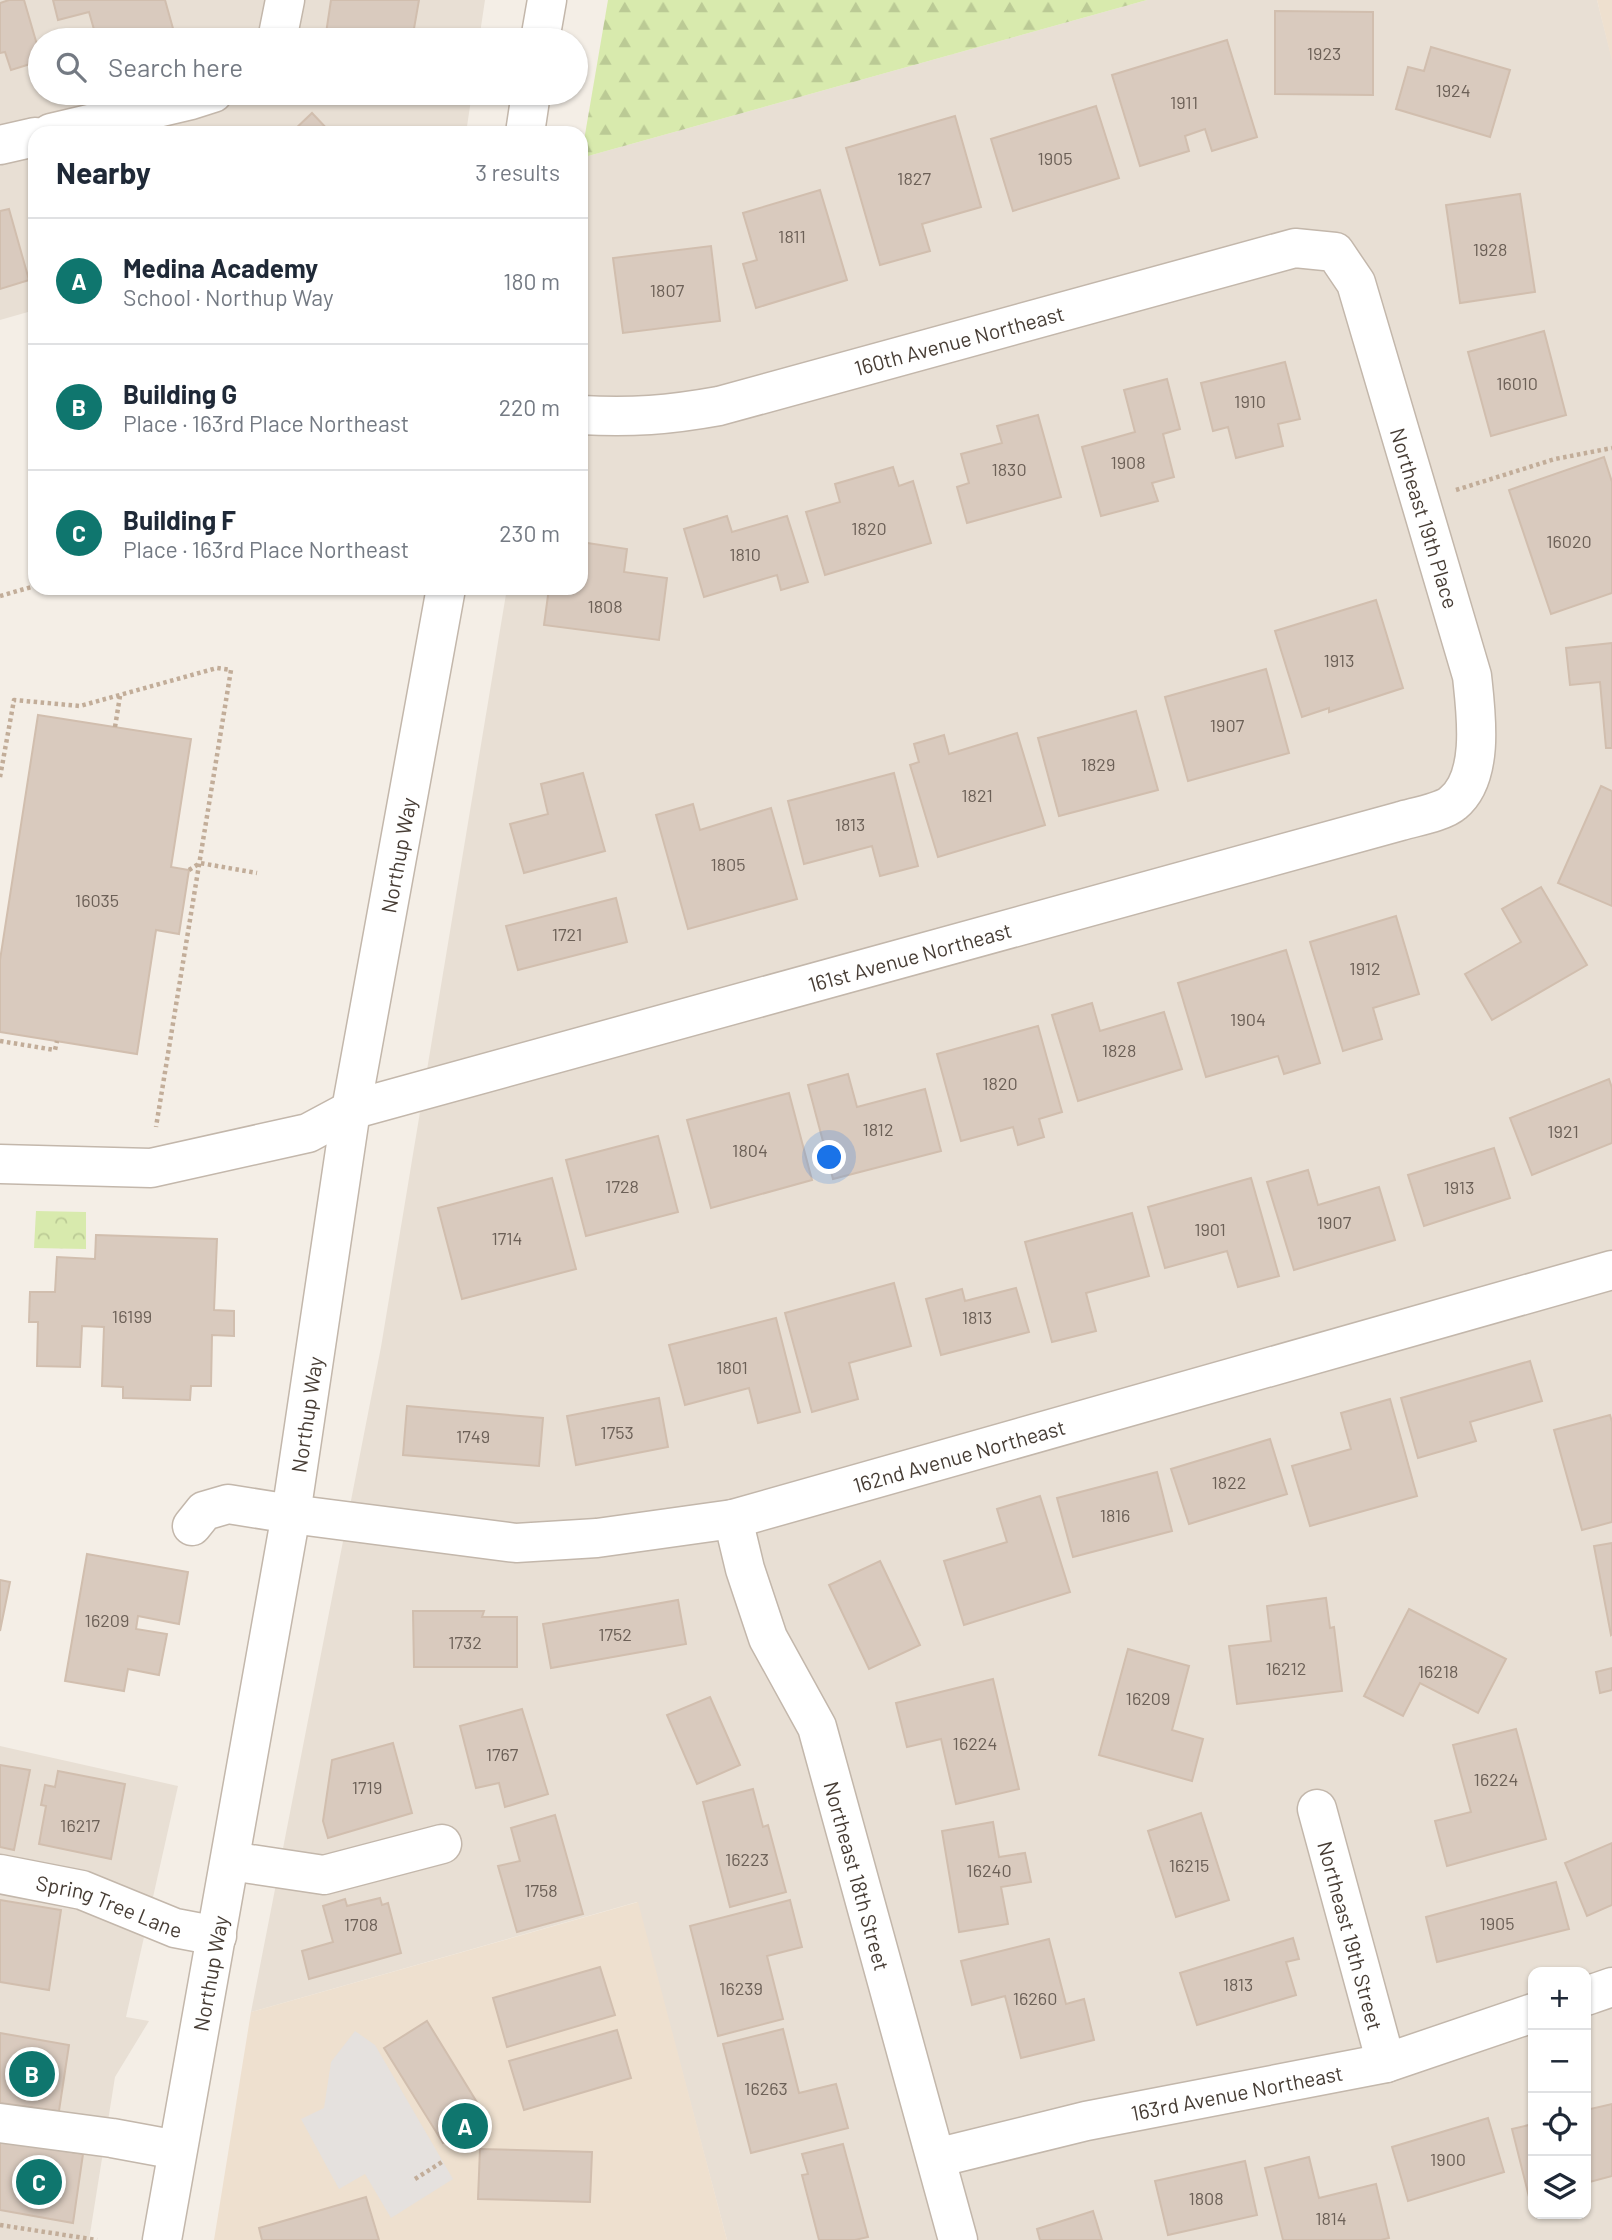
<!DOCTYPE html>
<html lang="en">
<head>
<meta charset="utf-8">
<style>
  :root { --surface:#fff; --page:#f6f6f7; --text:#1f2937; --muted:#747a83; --line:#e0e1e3; --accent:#0f766e }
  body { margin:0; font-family:Barlow,sans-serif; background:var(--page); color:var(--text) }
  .controls { position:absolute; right:21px; bottom:21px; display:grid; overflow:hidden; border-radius:14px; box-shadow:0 2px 5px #0004 }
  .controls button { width:63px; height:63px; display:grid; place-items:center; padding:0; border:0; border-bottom:2px solid var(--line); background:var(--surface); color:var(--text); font:35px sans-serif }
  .you { position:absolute; left:830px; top:1158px; width:24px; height:24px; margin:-18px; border:5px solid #fff; border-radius:50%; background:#1a73e8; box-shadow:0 0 0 10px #1a73e833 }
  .badge { display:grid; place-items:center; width:46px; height:46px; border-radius:50%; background:var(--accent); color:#fff; font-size:23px; font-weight:700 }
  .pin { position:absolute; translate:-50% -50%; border:4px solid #fff; box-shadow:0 2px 7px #0006 }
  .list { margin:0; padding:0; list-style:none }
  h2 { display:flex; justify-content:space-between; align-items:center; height:91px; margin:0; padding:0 28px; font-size:30px }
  h2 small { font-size:23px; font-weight:400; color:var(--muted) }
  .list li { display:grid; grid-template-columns:46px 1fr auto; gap:21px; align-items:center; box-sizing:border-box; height:126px; padding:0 28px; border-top:2px solid var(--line) }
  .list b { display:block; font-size:26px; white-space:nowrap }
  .list p { margin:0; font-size:23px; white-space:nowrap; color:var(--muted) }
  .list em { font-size:23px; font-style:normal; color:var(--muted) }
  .icon { flex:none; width:38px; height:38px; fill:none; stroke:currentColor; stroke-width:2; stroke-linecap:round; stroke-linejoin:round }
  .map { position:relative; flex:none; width:1612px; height:2240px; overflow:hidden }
  .search { position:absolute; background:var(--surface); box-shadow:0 2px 5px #0004; left:28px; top:28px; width:560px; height:77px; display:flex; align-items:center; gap:18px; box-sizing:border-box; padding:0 24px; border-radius:38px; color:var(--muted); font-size:26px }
  .panel { position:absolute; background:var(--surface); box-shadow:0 2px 5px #0004; left:28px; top:126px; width:560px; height:469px; border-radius:21px }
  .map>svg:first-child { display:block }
</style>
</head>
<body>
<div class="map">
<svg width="1612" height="2240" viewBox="0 0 1612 2240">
  <defs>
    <pattern id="forest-firs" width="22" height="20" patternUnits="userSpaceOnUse" patternTransform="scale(1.75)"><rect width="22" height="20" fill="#d8eaad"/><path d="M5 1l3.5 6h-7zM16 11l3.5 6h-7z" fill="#bbca95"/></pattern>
    <pattern id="park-crowns" width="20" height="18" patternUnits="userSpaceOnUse" patternTransform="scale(1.75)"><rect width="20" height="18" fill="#d8eaad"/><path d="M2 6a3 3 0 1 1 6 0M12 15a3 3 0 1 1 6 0" fill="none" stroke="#bbca95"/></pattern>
  </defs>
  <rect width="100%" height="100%" fill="#f4eee6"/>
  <g fill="#e8dfd4" fill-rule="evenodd">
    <polygon points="0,0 485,0 479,40 40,40 40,93 472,93 466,133 35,133 35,310 0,320"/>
    <path d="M1147,0H1597L1612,59V2240H727L637,1902L251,2012L381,1347L507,588H581V158ZM1533,1972H1586V2214H1533Z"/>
    <polygon points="0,1746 178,1786 126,2017 149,2021 115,2077 89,2240 0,2240"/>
  </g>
  <g fill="#eee0cf">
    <polygon points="1597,0 1612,0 1612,61"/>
    <polygon points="638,1902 727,2240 214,2240 251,2012"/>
  </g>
  <polygon fill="url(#forest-firs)" points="608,0 1147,0 581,158"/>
  <polygon fill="url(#park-crowns)" points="36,1211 86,1212 86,1249 34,1248"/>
  <polygon fill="#e5e1de" points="355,2031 375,2045 453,2179 391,2218 365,2174 339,2189 301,2119 324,2108 331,2062"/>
  <g fill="#d9cabe" stroke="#d1beae" stroke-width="2">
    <polygon points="9,0 24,0 40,55 40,61 11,70 5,52 0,53 0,3"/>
    <polygon points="53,0 165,0 174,32 144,40 97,40 89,12 58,20"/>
    <polygon points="331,0 419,0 412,40 325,40"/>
    <polygon points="1275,11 1373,12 1373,95 1275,94"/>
    <polygon points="1227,40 1257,137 1212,151 1205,129 1185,136 1189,151 1140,166 1112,75"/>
    <polygon points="1431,47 1510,70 1490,137 1396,109 1408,67 1424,71"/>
    <polygon points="358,93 403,93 402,101"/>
    <polygon points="1096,106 1119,178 1013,211 991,139"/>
    <polygon points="312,113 331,133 291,133"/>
    <polygon points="955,116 981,207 922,224 930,251 880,265 846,148"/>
    <polygon points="820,190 847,280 756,308 743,264 757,260 743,213"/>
    <polygon points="1520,194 1535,292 1460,303 1446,205"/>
    <polygon points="9,209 29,280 0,289 0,211"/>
    <polygon points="711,246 720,321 623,333 613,258"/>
    <polygon points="1544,331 1566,415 1491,436 1468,352"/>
    <polygon points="1285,362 1300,419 1278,424 1283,446 1236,458 1228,427 1213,431 1201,383"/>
    <polygon points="1167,379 1180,429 1163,434 1174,477 1152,483 1158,501 1101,516 1082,447 1135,432 1124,390"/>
    <polygon points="1038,415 1061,497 967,523 957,487 969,483 961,454 1002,443 997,426"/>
    <polygon points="1604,457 1612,482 1612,593 1551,614 1509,490"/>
    <polygon points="893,467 899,486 913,481 931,543 825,575 806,512 840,502 835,484"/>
    <polygon points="727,516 732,532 787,516 808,582 781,590 777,575 704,597 684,529"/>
    <polygon points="581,542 627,549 624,572 667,578 659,640 544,625 549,588 581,588"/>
    <polygon points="1376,600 1403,688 1329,712 1329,708 1302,717 1275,631"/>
    <polygon points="1612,643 1612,748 1606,748 1600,682 1570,685 1566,648"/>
    <polygon points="1266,669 1289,753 1188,781 1165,697"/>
    <polygon points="1136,711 1158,790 1059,816 1038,738"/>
    <polygon points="38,715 191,739 171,867 189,870 179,934 156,930 137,1054 0,1032 0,960"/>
    <polygon points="1017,733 1045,825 938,857 910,765 919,762 914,744 944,735 949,754"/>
    <polygon points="583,773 605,851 524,873 510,824 548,814 541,784"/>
    <polygon points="894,773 918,866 880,876 872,846 804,864 788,801"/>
    <polygon points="1601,786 1612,791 1612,906 1558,883"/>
    <polygon points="693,804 700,830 771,808 797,899 688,929 656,815"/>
    <polygon points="1541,887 1587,965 1492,1020 1465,974 1521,942 1502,909"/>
    <polygon points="616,898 627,942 518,970 506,926"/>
    <polygon points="1396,916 1419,994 1373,1008 1382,1039 1343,1051 1310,942"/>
    <polygon points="1286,950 1320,1063 1284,1074 1278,1056 1206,1077 1178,983"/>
    <polygon points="1092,1003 1100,1031 1164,1012 1182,1069 1078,1101 1052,1015"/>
    <polygon points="1038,1026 1062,1112 1039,1119 1044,1137 1018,1145 1013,1127 961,1141 937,1054"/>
    <polygon points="848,1074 857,1107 925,1089 941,1151 833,1179 808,1085"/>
    <polygon points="1609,1079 1612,1088 1612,1143 1532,1175 1510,1118"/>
    <polygon points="789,1093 812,1180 711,1208 687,1120"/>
    <polygon points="658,1136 678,1212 586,1236 566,1160"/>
    <polygon points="1494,1148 1510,1198 1424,1226 1408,1175"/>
    <polygon points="1308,1170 1318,1205 1379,1187 1395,1240 1294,1270 1267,1182"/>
    <polygon points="552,1178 576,1269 462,1299 438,1208"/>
    <polygon points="1251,1178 1279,1276 1238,1287 1227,1251 1165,1268 1148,1207"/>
    <polygon points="1132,1213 1149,1276 1086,1293 1096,1331 1052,1342 1025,1242"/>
    <polygon points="96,1235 217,1239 214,1310 234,1311 234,1336 212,1335 211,1386 191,1386 190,1400 123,1398 123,1387 102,1386 104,1327 82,1326 80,1367 37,1366 38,1322 29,1322 30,1292 55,1292 57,1257 95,1259"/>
    <polygon points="894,1283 911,1346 849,1363 858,1399 812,1412 785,1313"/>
    <polygon points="1016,1288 1029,1332 941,1355 926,1299 962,1289 965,1301"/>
    <polygon points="776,1318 800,1412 758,1423 749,1388 685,1405 669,1345"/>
    <polygon points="1530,1361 1542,1401 1470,1422 1476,1441 1418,1458 1401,1398"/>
    <polygon points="659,1398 668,1447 576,1465 567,1416"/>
    <polygon points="1390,1399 1417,1496 1310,1526 1292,1466 1351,1449 1341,1413"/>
    <polygon points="407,1406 543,1418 539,1466 403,1455"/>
    <polygon points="1610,1415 1612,1422 1612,1522 1582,1530 1554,1430"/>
    <polygon points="1270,1439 1287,1494 1189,1524 1171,1469"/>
    <polygon points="1157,1472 1172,1531 1073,1557 1057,1498"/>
    <polygon points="1040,1496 1070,1592 964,1625 944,1561 1007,1542 997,1509"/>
    <polygon points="1612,1543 1612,1634 1611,1635 1594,1546"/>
    <polygon points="87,1554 188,1572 179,1624 138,1616 136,1629 167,1634 159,1675 128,1669 124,1691 65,1681"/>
    <polygon points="880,1561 920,1645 869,1669 829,1585"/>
    <polygon points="0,1580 10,1582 0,1631"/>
    <polygon points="1326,1598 1330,1628 1334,1627 1342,1691 1237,1704 1229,1646 1271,1641 1267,1606"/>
    <polygon points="678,1600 686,1644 551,1668 543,1624"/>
    <polygon points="1409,1609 1506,1659 1478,1713 1420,1683 1403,1716 1364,1696"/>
    <polygon points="413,1611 484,1611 482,1617 517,1617 517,1667 414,1667"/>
    <polygon points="1128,1649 1189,1666 1172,1730 1203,1739 1192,1781 1099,1755"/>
    <polygon points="1612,1668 1612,1690 1600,1693 1596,1672"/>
    <polygon points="993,1679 1019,1789 956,1804 941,1739 907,1747 896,1703"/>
    <polygon points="710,1697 740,1765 697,1784 667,1715"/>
    <polygon points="522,1709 548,1794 505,1807 499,1783 476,1788 460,1726"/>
    <polygon points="1516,1729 1546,1839 1447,1866 1435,1821 1471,1812 1453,1745"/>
    <polygon points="393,1743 412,1813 328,1838 323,1821 332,1760"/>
    <polygon points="0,1765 30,1770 14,1850 0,1847"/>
    <polygon points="58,1771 125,1784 111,1859 39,1844 46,1806 41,1805 45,1785 55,1787"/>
    <polygon points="753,1789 763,1827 768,1825 786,1892 730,1907 703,1802"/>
    <polygon points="1201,1813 1229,1900 1176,1917 1148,1831"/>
    <polygon points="555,1815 583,1914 517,1932 498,1866 520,1861 511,1828"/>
    <polygon points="993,1822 999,1857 1025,1853 1031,1882 1001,1887 1008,1924 959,1932 942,1831"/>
    <polygon points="1612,1843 1612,1905 1587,1916 1565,1863"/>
    <polygon points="1556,1882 1569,1929 1437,1962 1426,1917"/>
    <polygon points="380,1898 382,1905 388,1903 401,1953 309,1979 302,1951 333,1942 323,1906 345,1899 347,1906"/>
    <polygon points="0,1900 61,1910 49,1990 0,1982"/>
    <polygon points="790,1900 802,1947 767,1956 783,2019 718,2036 690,1926"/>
    <polygon points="1293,1938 1299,1959 1286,1962 1296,1995 1197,2025 1180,1973"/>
    <polygon points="1049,1939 1066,2004 1084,1999 1094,2040 1021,2058 1005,1996 972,2005 961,1961"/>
    <polygon points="600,1967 615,2015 507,2047 493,1998"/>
    <polygon points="427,2021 486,2117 443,2143 384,2048"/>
    <polygon points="783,2029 799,2093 836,2084 848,2128 751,2153 723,2044"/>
    <polygon points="617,2030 631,2078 524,2110 509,2061"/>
    <polygon points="0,2033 69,2045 59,2111 0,2103"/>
    <polygon points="1612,2104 1612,2176 1586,2183 1586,2110"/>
    <polygon points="1488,2118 1504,2172 1408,2201 1392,2147"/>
    <polygon points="1533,2124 1533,2196 1529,2197 1512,2129"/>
    <polygon points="0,2140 83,2154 73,2223 0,2210"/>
    <polygon points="843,2144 868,2237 855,2240 819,2240 802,2175 808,2174 802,2154"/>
    <polygon points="480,2149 592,2152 590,2202 478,2199"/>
    <polygon points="1309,2157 1319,2198 1376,2184 1389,2238 1381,2240 1283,2240 1265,2168"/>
    <polygon points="1245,2161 1257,2215 1168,2235 1155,2181"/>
    <polygon points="366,2197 379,2240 262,2240 259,2228"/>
    <polygon points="1093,2211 1102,2240 1040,2240 1037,2229"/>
  </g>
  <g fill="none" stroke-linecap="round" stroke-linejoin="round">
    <defs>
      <g id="minor">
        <polyline points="277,40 285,0"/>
        <polyline points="540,40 547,0"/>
        <polyline points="51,133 191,100 213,93"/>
        <polyline points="525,133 531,93"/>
        <polyline points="0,145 35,137"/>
        <path id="s1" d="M0,1164L151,1168L308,1133L351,1110L1401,821C1414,817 1443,812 1453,803C1485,777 1476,713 1472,676L1356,283L1335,252L1295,248L719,406C669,415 631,418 581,415"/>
        <path id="s2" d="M733,1519L745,1569L768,1638L817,1727L958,2240"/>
        <path id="s3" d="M192,1526L204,1511L228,1504L291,1514L516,1543L597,1538L733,1519L1612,1270"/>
        <path id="s4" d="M1317,1809L1386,2063"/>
        <polyline points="230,1861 324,1875 442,1844"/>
        <path id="s5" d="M0,1874L82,1890L175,1928L217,1936"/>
        <polyline points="1586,1996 1612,1987"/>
        <polyline points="0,2123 112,2138 177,2150"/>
        <path id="s6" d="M936,2158L1086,2121L1386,2063L1533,2013"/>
        <path id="s7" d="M162,2240L291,1514L351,1110L446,588"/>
      </g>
    </defs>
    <use href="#minor" stroke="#c3b7ab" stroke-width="41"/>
    <g stroke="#c2ad99" stroke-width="4.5" stroke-dasharray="3.5 3.5" stroke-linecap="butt">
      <polyline points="1456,490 1555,459 1612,448"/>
      <polyline points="0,596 35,586"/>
      <polyline points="115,727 120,696"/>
      <polyline points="0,777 14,700 80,706 217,668 231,670 156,1127"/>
      <polyline points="189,870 200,863 257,873"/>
      <polyline points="0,1041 55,1050 57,1041"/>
      <polyline points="415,2179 442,2162"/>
      <polyline points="0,2225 97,2240"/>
    </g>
    <use href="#minor" stroke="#fff" stroke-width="38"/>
  </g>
  <g text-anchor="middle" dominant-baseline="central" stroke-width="5" stroke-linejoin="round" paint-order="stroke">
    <g font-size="18" fill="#6c6057">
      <text x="1324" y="53">1923</text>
      <text x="1453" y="90">1924</text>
      <text x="1184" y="102">1911</text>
      <text x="1055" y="158">1905</text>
      <text x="914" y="178">1827</text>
      <text x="792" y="236">1811</text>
      <text x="1490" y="249">1928</text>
      <text x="667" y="290">1807</text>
      <text x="1517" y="383">16010</text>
      <text x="1250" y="401">1910</text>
      <text x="1128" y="462">1908</text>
      <text x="1009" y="469">1830</text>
      <text x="869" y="528">1820</text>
      <text x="1569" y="541">16020</text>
      <text x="745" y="554">1810</text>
      <text x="605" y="606">1808</text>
      <text x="1339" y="660">1913</text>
      <text x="1227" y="725">1907</text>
      <text x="1098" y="764">1829</text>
      <text x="977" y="795">1821</text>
      <text x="850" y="824">1813</text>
      <text x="728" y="864">1805</text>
      <text x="97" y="900">16035</text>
      <text x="567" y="934">1721</text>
      <text x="1365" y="968">1912</text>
      <text x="1248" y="1019">1904</text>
      <text x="1119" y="1050">1828</text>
      <text x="1000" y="1083">1820</text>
      <text x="878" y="1129">1812</text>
      <text x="1563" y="1131">1921</text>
      <text x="750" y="1150">1804</text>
      <text x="622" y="1186">1728</text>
      <text x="1459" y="1187">1913</text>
      <text x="1334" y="1222">1907</text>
      <text x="1210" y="1229">1901</text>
      <text x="507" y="1238">1714</text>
      <text x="132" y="1316">16199</text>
      <text x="977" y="1317">1813</text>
      <text x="732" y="1367">1801</text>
      <text x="617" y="1432">1753</text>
      <text x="473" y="1436">1749</text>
      <text x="1229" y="1482">1822</text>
      <text x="1115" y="1515">1816</text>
      <text x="107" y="1620">16209</text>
      <text x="615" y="1634">1752</text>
      <text x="465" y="1642">1732</text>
      <text x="1286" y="1668">16212</text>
      <text x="1438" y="1671">16218</text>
      <text x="1148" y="1698">16209</text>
      <text x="975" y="1743">16224</text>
      <text x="502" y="1754">1767</text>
      <text x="1496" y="1779">16224</text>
      <text x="367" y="1787">1719</text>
      <text x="80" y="1825">16217</text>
      <text x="747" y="1859">16223</text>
      <text x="1189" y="1865">16215</text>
      <text x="989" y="1870">16240</text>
      <text x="541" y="1890">1758</text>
      <text x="1497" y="1923">1905</text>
      <text x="361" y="1924">1708</text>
      <text x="1238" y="1984">1813</text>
      <text x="741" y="1988">16239</text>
      <text x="1035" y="1998">16260</text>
      <text x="766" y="2088">16263</text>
      <text x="1448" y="2159">1900</text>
      <text x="1206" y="2198">1808</text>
      <text x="1331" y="2218">1814</text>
    </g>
    <g font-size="21" fill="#473d35" stroke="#fff">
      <text transform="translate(959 340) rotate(-15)">160th Avenue Northeast</text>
      <text transform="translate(1425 518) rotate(73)">Northeast 19th Place</text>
      <text stroke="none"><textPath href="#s7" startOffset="1405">Northup Way</textPath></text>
      <text stroke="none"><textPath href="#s1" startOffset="940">161st Avenue Northeast</textPath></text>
      <text stroke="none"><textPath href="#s7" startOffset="838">Northup Way</textPath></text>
      <text stroke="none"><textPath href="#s3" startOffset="788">162nd Avenue Northeast</textPath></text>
      <text stroke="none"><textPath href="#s2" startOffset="380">Northeast 18th Street</textPath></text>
      <text stroke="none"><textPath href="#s5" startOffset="114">Spring Tree Lane</textPath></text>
      <text stroke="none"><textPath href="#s4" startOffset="131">Northeast 19th Street</textPath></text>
      <text stroke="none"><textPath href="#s7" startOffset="271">Northup Way</textPath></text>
      <text stroke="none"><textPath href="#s6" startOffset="308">163rd Avenue Northeast</textPath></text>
    </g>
  </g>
</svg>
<div class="controls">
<button>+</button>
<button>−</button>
<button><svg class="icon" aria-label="locate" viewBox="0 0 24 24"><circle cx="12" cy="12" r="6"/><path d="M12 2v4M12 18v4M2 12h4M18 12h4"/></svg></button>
<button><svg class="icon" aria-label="layers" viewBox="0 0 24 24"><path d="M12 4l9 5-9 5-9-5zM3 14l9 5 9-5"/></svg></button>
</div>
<div class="you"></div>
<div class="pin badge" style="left:465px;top:2126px">A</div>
<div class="pin badge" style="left:32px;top:2074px">B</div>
<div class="pin badge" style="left:39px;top:2182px">C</div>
<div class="search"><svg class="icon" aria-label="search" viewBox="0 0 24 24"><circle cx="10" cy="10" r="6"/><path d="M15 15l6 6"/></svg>Search here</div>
<section class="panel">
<h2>Nearby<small>3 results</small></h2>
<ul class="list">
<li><span class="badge">A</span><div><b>Medina Academy</b><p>School · Northup Way</p></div><em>180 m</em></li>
<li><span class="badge">B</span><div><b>Building G</b><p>Place · 163rd Place Northeast</p></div><em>220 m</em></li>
<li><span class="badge">C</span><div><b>Building F</b><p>Place · 163rd Place Northeast</p></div><em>230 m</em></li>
</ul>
</section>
</div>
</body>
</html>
